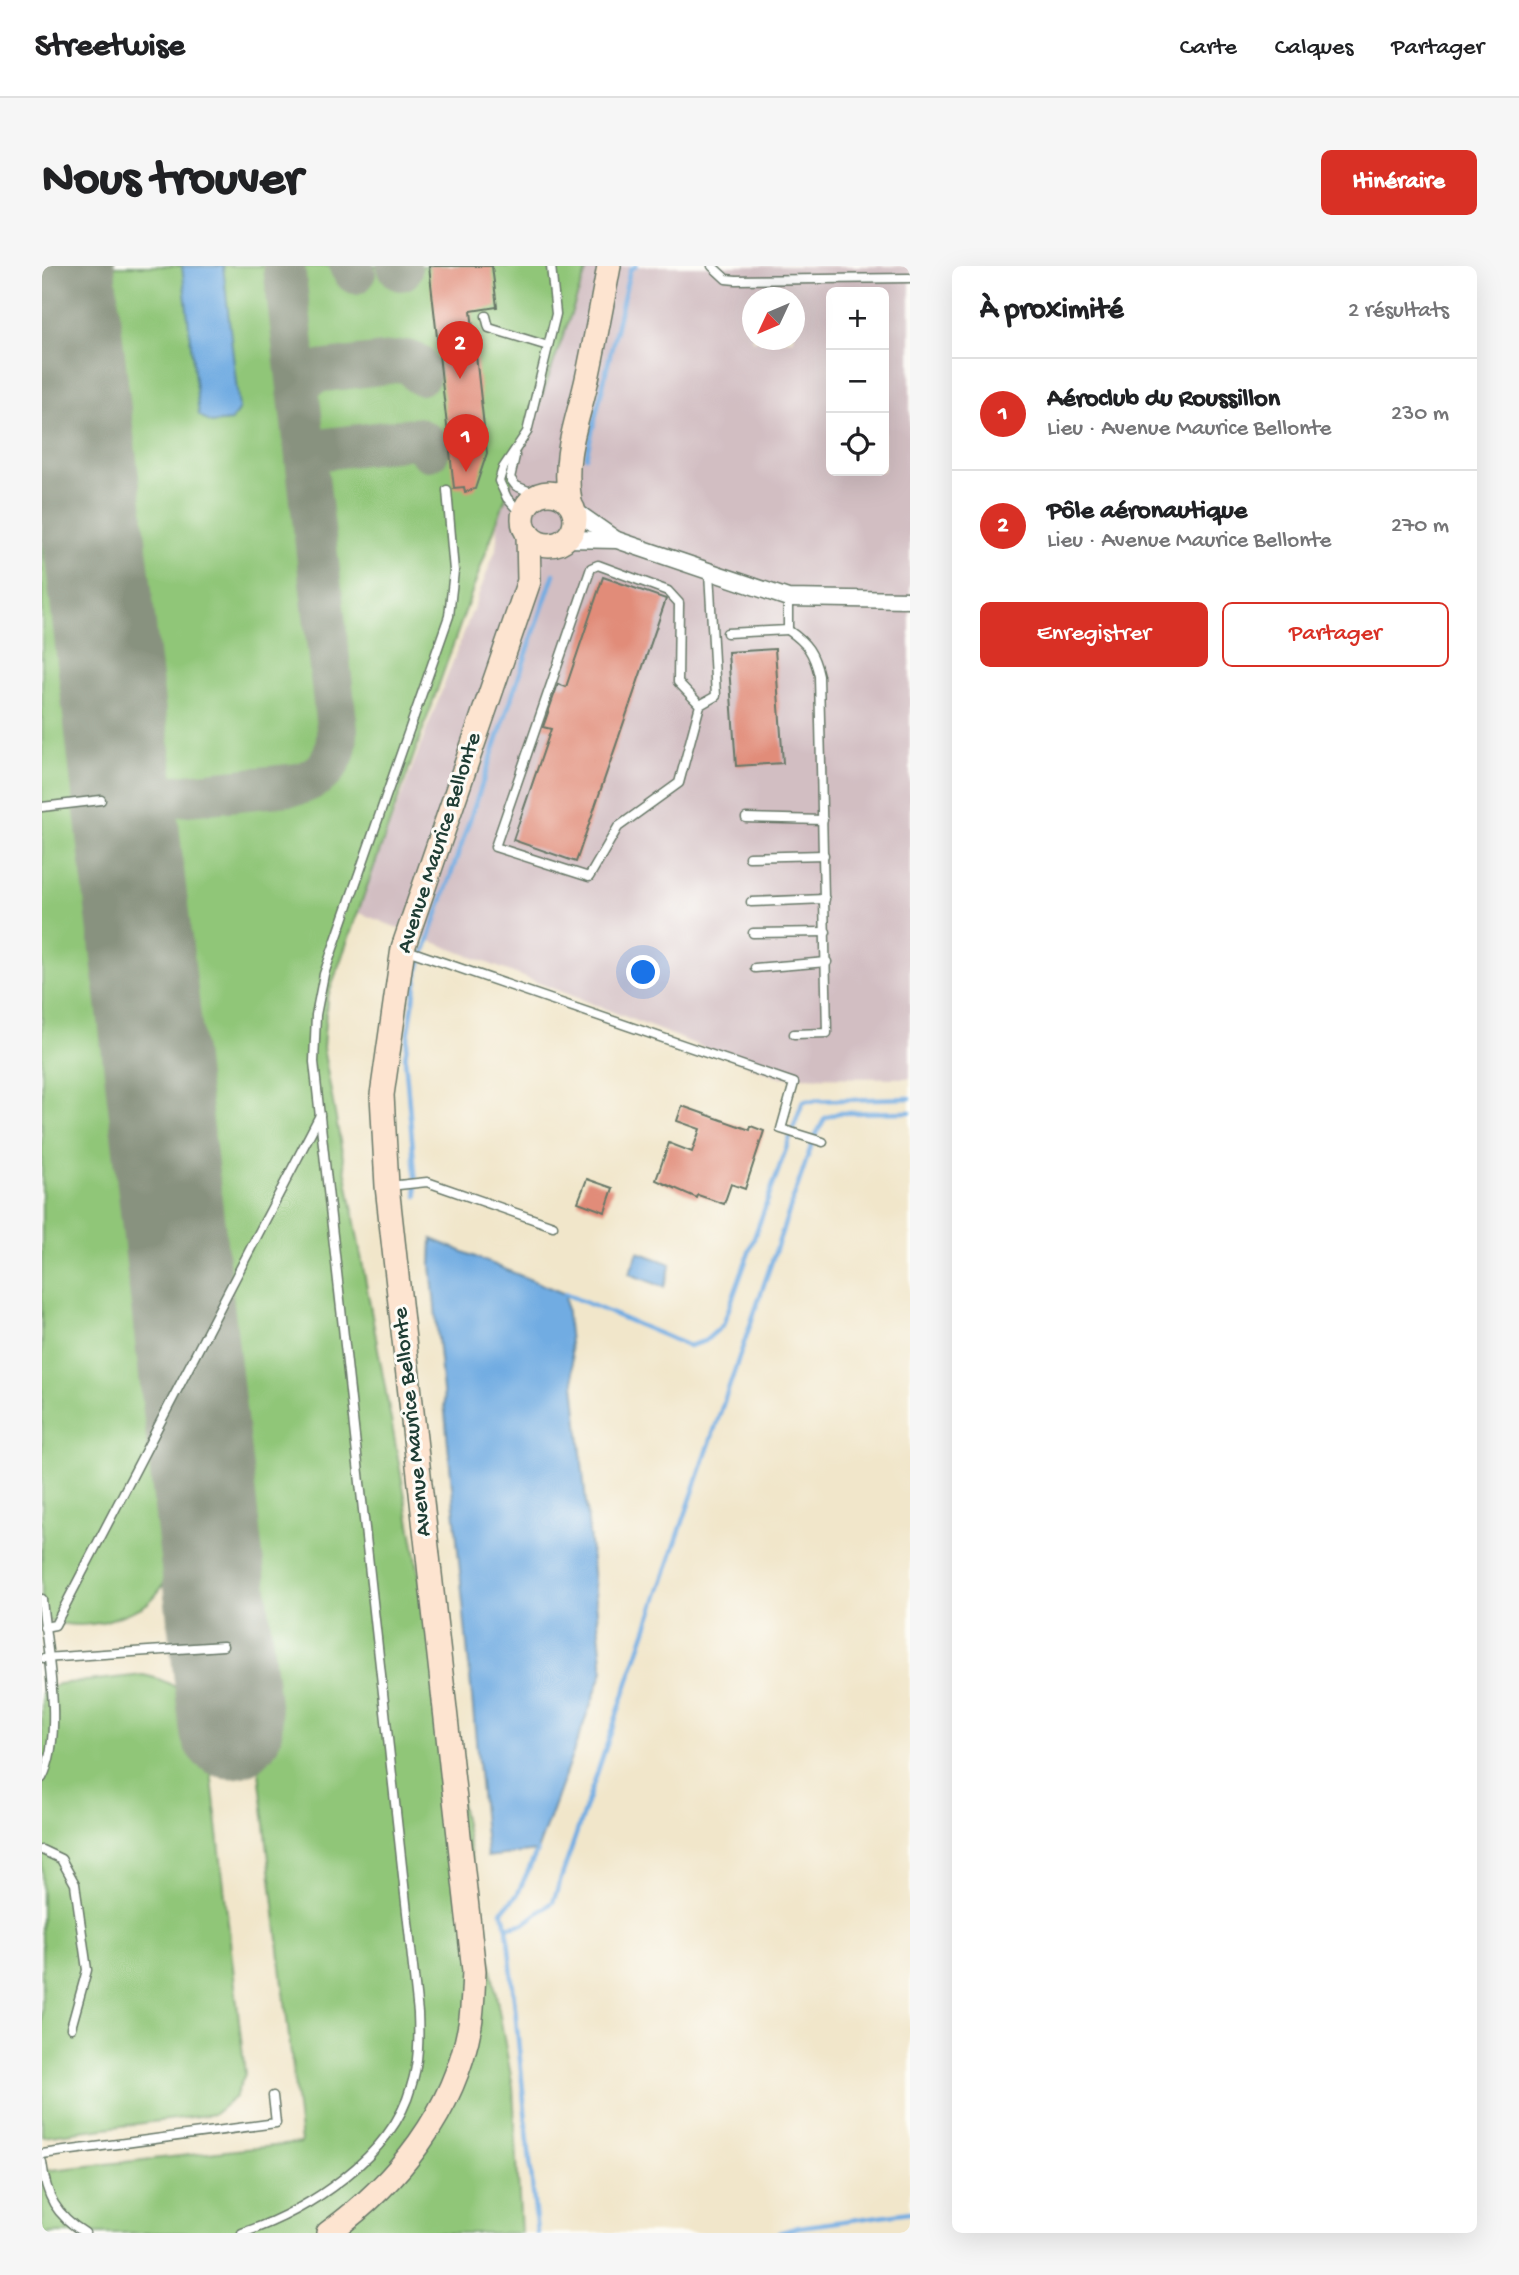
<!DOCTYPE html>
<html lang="fr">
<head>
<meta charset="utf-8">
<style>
  :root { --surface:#fff; --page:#f6f6f6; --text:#202124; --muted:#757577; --line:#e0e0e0; --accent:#d93025 }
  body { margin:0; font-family:"Gochi Hand",sans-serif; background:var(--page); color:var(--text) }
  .controls { position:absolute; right:21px; top:21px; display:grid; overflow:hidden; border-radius:10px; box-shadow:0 7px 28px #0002 }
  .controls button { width:63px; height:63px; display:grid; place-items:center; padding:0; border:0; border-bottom:2px solid var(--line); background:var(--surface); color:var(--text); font:35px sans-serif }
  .compass { position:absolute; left:700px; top:21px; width:63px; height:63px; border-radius:50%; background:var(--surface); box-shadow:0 7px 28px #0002; rotate:226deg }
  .you { position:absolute; left:602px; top:707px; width:24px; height:24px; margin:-18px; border:5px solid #fff; border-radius:50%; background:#1a73e8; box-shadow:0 0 0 10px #1a73e833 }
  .badge { display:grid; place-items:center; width:46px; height:46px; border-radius:50%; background:var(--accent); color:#fff; font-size:23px; font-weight:700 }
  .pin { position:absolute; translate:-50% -58px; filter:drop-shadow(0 2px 4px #0008) }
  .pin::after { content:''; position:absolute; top:37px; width:24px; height:21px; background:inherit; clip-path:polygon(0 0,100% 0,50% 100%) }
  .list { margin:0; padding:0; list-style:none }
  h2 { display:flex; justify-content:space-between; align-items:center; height:91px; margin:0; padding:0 28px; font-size:30px }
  h2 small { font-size:23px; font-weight:400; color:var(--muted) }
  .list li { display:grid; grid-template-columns:46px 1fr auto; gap:21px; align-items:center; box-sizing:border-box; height:112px; padding:0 28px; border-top:2px solid var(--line) }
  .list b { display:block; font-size:26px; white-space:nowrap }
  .list p { margin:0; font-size:23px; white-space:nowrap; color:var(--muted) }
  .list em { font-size:23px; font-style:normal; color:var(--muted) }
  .actions { display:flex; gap:14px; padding:21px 28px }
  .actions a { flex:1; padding:16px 0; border:2px solid var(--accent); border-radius:10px; text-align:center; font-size:24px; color:var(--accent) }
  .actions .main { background:var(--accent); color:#fff }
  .icon { flex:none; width:38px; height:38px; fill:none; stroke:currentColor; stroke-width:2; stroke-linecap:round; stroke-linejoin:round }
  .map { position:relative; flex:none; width:868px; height:1967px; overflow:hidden; border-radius:10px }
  header { display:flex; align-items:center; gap:42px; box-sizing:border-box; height:98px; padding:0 35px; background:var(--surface); border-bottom:2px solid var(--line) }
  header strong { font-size:33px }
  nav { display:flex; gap:38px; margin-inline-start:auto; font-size:24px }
  .intro { display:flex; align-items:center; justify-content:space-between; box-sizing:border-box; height:168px; padding:0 42px }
  h1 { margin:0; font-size:49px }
  .button { padding:18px 32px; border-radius:10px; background:var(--accent); color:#fff; font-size:24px; font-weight:700 }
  main { display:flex; gap:42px; padding:0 42px }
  aside { flex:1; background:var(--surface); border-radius:10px; box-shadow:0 7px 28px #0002 }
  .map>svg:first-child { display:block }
</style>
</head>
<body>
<header>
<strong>Streetwise</strong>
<nav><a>Carte</a><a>Calques</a><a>Partager</a></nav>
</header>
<div class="intro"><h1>Nous trouver</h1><a class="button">Itinéraire</a></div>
<main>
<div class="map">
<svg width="868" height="1967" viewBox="0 0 868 1967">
  <rect width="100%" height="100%" fill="#fdfcf7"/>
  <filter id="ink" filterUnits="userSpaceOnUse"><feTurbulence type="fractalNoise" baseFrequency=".0143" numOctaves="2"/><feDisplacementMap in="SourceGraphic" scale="14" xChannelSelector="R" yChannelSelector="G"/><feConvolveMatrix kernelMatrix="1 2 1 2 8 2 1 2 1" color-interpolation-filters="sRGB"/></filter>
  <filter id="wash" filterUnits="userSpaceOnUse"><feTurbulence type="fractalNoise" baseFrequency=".00686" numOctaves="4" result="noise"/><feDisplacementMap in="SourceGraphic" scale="28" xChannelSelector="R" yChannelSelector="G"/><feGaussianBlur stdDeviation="1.57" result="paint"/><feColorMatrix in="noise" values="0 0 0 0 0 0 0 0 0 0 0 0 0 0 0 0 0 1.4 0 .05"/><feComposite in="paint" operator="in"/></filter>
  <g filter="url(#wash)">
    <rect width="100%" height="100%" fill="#f1e6ca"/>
    <path fill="#d2bec2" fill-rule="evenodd" d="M473,0H868V812L737,811L315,646L454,283L477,20ZM789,26H842V205H789ZM710,32H752V74H710Z"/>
    <g fill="#90c678" stroke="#588256" stroke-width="2">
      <polygon points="45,0 230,0 283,479 276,493 260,507 129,523 110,513 102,502"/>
      <path d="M252,0H546L285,733L281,782L471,1821L479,1967H0V1905L259,1877L112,578L116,560L131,545L257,530C287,519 302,502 304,470Z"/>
      <path d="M0,21L133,1170L129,1172C133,1223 150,1297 107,1336C101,1342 90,1345 83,1348C51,1362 33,1361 0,1354Z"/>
      <path d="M101,1409C141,1417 149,1433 165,1469L203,1808L193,1831L172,1848L0,1870V1428L16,1418Z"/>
    </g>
    <g fill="#71ace2" stroke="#48748b" stroke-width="2">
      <polygon points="140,0 181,0 197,143 189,155 169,157 157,149"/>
      <polygon points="390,973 523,1028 561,1405 495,1585 445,1591 389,999"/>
      <polygon points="596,986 629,998 622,1021 587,1008"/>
    </g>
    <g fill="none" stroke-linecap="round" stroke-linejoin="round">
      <g stroke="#71ace2" stroke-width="4.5">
        <polyline points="544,191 588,4 594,0"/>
        <polyline points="375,930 363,792 376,705 512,308"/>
        <polyline points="523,1028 647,1080 663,1075 681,1059 761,835 868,832"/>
        <polyline points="465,1661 460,1645 475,1629 495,1585"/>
        <polyline points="495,1967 465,1661 481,1658 511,1636 772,872 783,852 796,847 868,846"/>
        <polyline points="737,1967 757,1961 868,1946"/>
      </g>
      <g stroke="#88927f" stroke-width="42">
        <polyline points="308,0 313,7"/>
        <polyline points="356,0 359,4"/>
        <polyline points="256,125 263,113 275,106 364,95 374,98 378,108"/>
        <polyline points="264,193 275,184 374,172 384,177 387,184"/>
        <path d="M77,489L88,522L104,533L257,518C284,510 296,491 295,463L242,0"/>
        <path d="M88,582C91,557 95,542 121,532"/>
      </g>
      <polyline stroke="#88927f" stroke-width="103" points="21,0 189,1461"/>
    </g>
    <g id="blocks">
      <g fill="#e18c79">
        <polygon points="387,0 450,0 455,41 429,45 445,187 433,223 423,226 422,221 412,222"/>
        <polygon points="561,311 624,333 534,596 471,574 509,463 501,461 516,418 524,421"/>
        <polygon points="733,383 741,497 694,500 686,386"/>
        <polygon points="640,840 708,864 709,860 722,865 703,923 689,918 682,938 656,929 655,932 614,914 627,877 650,886 658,863 635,855"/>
        <polygon points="545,913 571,922 563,946 536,936"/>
      </g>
    </g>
  </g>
  <g filter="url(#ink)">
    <use href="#blocks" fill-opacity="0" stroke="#687868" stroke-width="2"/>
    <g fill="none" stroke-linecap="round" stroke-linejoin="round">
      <defs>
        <g id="lane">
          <polyline points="670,0 684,13 694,14 868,12"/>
          <polyline points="444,50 447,62 506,80"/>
          <polyline points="473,190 468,212 474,220 496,229"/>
          <polyline points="481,250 465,232 457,215 461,202 485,166 514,48 509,0"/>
          <path d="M746,364C765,377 772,387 777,410L785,767L752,768"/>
          <polyline points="685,367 746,364 746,332"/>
          <polyline points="658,439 636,416 637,337 626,325 556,299 549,302 453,581 547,611 576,561 637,517 658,439 674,430 667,306"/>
          <polyline points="0,541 59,534"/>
          <polyline points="704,552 781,554"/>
          <polyline points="707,591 782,589"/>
          <polyline points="709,636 783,633"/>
          <polyline points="711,667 784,666"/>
          <polyline points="362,683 752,817 739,863 781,876"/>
          <polyline points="713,702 785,696"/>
          <polyline points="347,920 385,916 511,960"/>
          <path d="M0,1333C4,1382 23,1468 0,1512"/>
          <polyline points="2,1361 13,1359 278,849"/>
          <polyline points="2,1392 181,1380"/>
          <polyline points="0,1584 19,1593 33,1618 45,1704 29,1762"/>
          <polyline points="0,1888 234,1857 231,1830"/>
          <path d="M0,1896C4,1931 14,1949 43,1967"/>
          <path d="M200,1967C264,1946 350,1891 369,1821C377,1797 377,1772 376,1747L272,796L274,749L282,708L407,350L412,305L405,224"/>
        </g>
        <g id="street">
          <polyline points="533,245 573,273"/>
          <polyline points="524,273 575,274 746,332 868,334"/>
        </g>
        <g id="secondary">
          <circle cx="507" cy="253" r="26"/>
          <path d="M528,236C520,189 535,158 545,113C553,75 560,38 567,0"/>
          <path d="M286,1967C356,1916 412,1847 428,1759C431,1742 431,1723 432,1705L345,920L340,829L361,682L487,315L486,268"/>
        </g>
      </defs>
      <use href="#lane" stroke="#687868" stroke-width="11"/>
      <use href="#street" stroke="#687868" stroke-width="19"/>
      <use href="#secondary" stroke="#687868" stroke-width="26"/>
      <use href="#lane" stroke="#fff" stroke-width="8"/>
      <use href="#street" stroke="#fff" stroke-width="16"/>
      <use href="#secondary" stroke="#fde4d0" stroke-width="23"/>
    </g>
  </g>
  <g text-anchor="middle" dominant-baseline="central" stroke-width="6" stroke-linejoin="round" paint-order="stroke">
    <g font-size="23" fill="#1f3d34" stroke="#fdfcf7">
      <text transform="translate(398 577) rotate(-72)">Avenue Maurice Bellonte</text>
      <text transform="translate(371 1156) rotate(-96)">Avenue Maurice Bellonte</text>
    </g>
  </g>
</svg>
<div class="controls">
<button>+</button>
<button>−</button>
<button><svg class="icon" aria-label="locate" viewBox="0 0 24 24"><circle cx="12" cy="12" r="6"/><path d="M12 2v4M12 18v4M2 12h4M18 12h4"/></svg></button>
</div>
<svg class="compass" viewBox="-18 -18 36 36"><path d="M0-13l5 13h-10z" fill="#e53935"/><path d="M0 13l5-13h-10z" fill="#757577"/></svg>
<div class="you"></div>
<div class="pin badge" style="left:424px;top:206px">1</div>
<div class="pin badge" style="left:418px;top:113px">2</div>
</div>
<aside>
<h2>À proximité<small>2 résultats</small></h2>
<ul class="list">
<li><span class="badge">1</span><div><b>Aéroclub du Roussillon</b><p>Lieu · Avenue Maurice Bellonte</p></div><em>230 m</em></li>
<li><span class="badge">2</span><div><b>Pôle aéronautique</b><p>Lieu · Avenue Maurice Bellonte</p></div><em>270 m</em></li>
</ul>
<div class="actions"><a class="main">Enregistrer</a><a>Partager</a></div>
</aside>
</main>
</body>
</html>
